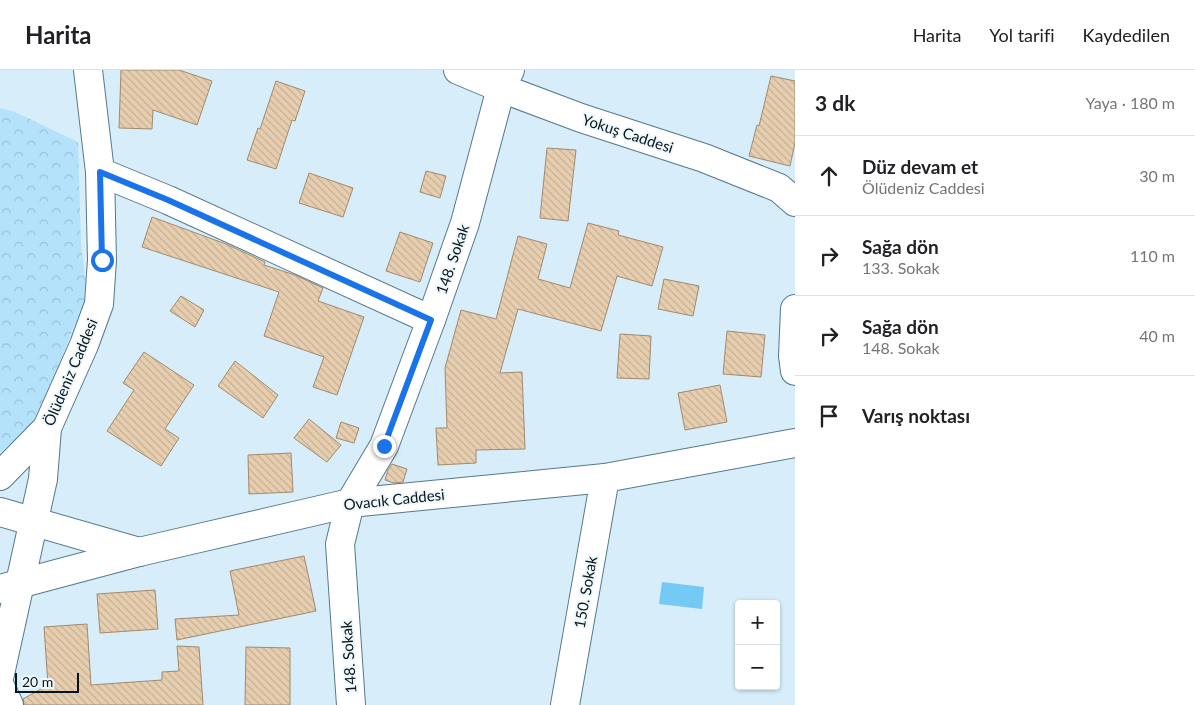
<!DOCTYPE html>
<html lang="tr">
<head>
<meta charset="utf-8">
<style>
  :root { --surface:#fff; --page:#f6f6f6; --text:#202124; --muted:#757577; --line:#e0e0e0 }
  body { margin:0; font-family:Lato,sans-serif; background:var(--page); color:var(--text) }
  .controls { position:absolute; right:15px; bottom:15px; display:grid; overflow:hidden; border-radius:5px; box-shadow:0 1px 4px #0004 }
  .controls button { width:45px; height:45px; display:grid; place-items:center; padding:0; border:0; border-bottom:1px solid var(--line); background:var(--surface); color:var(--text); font:25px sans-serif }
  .scale { position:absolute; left:15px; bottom:12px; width:64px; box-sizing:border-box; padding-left:5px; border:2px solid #06151c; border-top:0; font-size:14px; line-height:18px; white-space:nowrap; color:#06151c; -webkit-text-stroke:4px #f0f8fc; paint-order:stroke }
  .stop { position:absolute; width:15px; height:15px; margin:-11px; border:4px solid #1a73e8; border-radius:50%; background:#fff }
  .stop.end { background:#1a73e8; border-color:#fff; box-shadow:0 1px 5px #0008 }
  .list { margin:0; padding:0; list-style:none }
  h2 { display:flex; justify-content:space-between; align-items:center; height:65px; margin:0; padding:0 20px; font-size:21px }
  h2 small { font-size:16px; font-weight:400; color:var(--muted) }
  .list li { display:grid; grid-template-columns:32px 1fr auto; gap:15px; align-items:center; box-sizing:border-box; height:80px; padding:0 20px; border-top:1px solid var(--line) }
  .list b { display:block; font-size:19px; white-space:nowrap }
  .list p { margin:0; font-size:16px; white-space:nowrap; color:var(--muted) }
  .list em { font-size:16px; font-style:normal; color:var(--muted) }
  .icon { flex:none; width:28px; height:28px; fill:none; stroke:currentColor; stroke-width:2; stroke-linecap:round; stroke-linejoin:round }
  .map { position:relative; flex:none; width:795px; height:635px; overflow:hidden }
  header { display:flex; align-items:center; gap:30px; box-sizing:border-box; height:70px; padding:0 25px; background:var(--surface); border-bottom:1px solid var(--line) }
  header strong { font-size:24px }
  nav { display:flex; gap:28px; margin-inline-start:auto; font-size:18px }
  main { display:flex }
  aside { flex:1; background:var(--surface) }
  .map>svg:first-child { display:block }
</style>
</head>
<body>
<header>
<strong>Harita</strong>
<nav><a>Harita</a><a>Yol tarifi</a><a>Kaydedilen</a></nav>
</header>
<main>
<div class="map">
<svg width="795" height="635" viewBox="0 0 795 635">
  <defs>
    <pattern id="forest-crowns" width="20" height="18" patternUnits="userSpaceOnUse" patternTransform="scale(1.25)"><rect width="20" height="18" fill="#b5e2fb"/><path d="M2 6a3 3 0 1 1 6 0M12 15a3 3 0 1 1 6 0" fill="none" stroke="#9ac1d7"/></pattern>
    <pattern id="building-back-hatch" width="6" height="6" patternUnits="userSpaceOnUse" patternTransform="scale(1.25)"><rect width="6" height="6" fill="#e7ceaf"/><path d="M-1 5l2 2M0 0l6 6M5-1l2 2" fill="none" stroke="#c5b096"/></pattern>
  </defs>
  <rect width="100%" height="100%" fill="#d7edfa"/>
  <polygon fill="url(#forest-crowns)" points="0,38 15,42 78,72 81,174 87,224 51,314 30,358 0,382"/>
  <polygon fill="#74caf5" points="662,512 704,517 702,539 659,534"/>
  <g fill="url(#building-back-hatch)" stroke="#a18a6d">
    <polygon points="121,0 179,0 212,11 197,55 153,40 152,59 119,58"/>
    <polygon points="771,6 795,11 795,73 790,96 749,86 757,55 759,56"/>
    <polygon points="276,11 305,21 295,51 292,50 276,99 247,90 258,58 260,59"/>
    <polygon points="547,78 576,80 568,151 540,148"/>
    <polygon points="426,101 446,106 440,128 420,122"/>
    <polygon points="309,103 353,118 343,147 299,133"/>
    <polygon points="152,147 226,174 265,192 264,195 295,205 323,218 318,231 364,247 337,325 313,317 324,287 264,266 279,222 142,177"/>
    <polygon points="588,153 619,161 618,165 663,177 652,216 617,206 601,261 518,239 500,303 522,302 525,379 476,380 476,393 438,395 436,358 447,358 445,298 461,240 496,249 518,166 547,174 538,209 570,218"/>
    <polygon points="400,162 433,173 420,212 386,201"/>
    <polygon points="664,209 699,216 693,246 658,239"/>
    <polygon points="181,226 204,240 195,257 170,241"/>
    <polygon points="727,261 765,265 761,307 723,304"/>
    <polygon points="620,264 651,266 649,309 617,308"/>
    <polygon points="144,282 194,315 165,359 179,368 161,396 107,361 134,320 123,313"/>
    <polygon points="235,291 278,325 263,348 218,316"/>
    <polygon points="720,315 727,352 685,360 678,323"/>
    <polygon points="309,349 341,375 327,392 294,368"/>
    <polygon points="341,352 359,358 354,373 336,368"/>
    <polygon points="291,383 293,422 249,424 248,385"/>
    <polygon points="392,394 407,399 403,412 394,413 385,410 388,400"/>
    <polygon points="304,486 316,541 177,570 175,549 239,545 230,501"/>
    <polygon points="155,520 158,559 100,563 97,524"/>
    <polygon points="87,554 91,615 162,610 162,602 179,601 177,576 199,577 203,635 24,635 23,629 48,615 44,557"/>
    <polygon points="246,577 290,578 290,635 245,635"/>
  </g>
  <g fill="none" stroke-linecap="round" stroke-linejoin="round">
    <defs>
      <g id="minor">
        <polyline points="458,0 501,18 581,48 704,88 779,118 795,132"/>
        <polyline points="100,102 168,130 431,250"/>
        <polyline points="795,239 793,286 795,301"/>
        <polyline points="0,604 20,513"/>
        <polyline points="0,616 9,635"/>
        <polyline points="351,635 340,474 350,433 384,376 431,250 465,153 501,18 510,0"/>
        <polyline points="565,635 605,408"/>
      </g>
      <g id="major">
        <polyline points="0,406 47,358 84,275 99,234 102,190 100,102 88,0"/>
        <polyline points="0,442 139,482"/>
        <polyline points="20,513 43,409 47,358"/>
        <polyline points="0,519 139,482 350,433 605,408 795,373"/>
      </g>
    </defs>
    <use href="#minor" stroke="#55798c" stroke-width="30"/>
    <use href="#major" stroke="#55798c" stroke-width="30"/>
    <use href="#minor" stroke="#fff" stroke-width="28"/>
    <use href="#major" stroke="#fff" stroke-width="28"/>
  </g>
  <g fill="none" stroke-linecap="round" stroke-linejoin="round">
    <polyline stroke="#1a73e8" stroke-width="6" points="102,190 100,102 168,130 431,250 384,376"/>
  </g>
  <g text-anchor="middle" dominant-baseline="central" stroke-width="4" stroke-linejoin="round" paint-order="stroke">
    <g font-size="15" fill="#06151c" stroke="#f0f8fc">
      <text transform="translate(628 63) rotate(18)">Yokuş Caddesi</text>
      <text transform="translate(452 189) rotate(-71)">148. Sokak</text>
      <text transform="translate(70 302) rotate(-67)">Ölüdeniz Caddesi</text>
      <text transform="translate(394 429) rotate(-6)">Ovacık Caddesi</text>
      <text transform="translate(585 522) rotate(-80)">150. Sokak</text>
      <text transform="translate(348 587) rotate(-94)">148. Sokak</text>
    </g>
  </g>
</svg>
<div class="controls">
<button>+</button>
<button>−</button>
</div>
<div class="scale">20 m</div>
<div class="stop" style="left:102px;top:190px"></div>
<div class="stop end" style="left:384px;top:376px"></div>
</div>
<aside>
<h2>3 dk<small>Yaya · 180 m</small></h2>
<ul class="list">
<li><svg class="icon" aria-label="ahead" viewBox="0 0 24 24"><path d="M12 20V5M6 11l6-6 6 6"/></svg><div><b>Düz devam et</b><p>Ölüdeniz Caddesi</p></div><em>30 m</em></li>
<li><svg class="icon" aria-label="right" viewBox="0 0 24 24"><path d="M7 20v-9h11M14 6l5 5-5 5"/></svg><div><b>Sağa dön</b><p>133. Sokak</p></div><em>110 m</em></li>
<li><svg class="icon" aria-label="right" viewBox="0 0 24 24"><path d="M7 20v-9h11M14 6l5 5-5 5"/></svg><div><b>Sağa dön</b><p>148. Sokak</p></div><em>40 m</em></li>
<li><svg class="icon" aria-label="arrive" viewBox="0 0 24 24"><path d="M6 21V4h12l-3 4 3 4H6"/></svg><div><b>Varış noktası</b></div></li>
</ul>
</aside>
</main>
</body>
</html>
